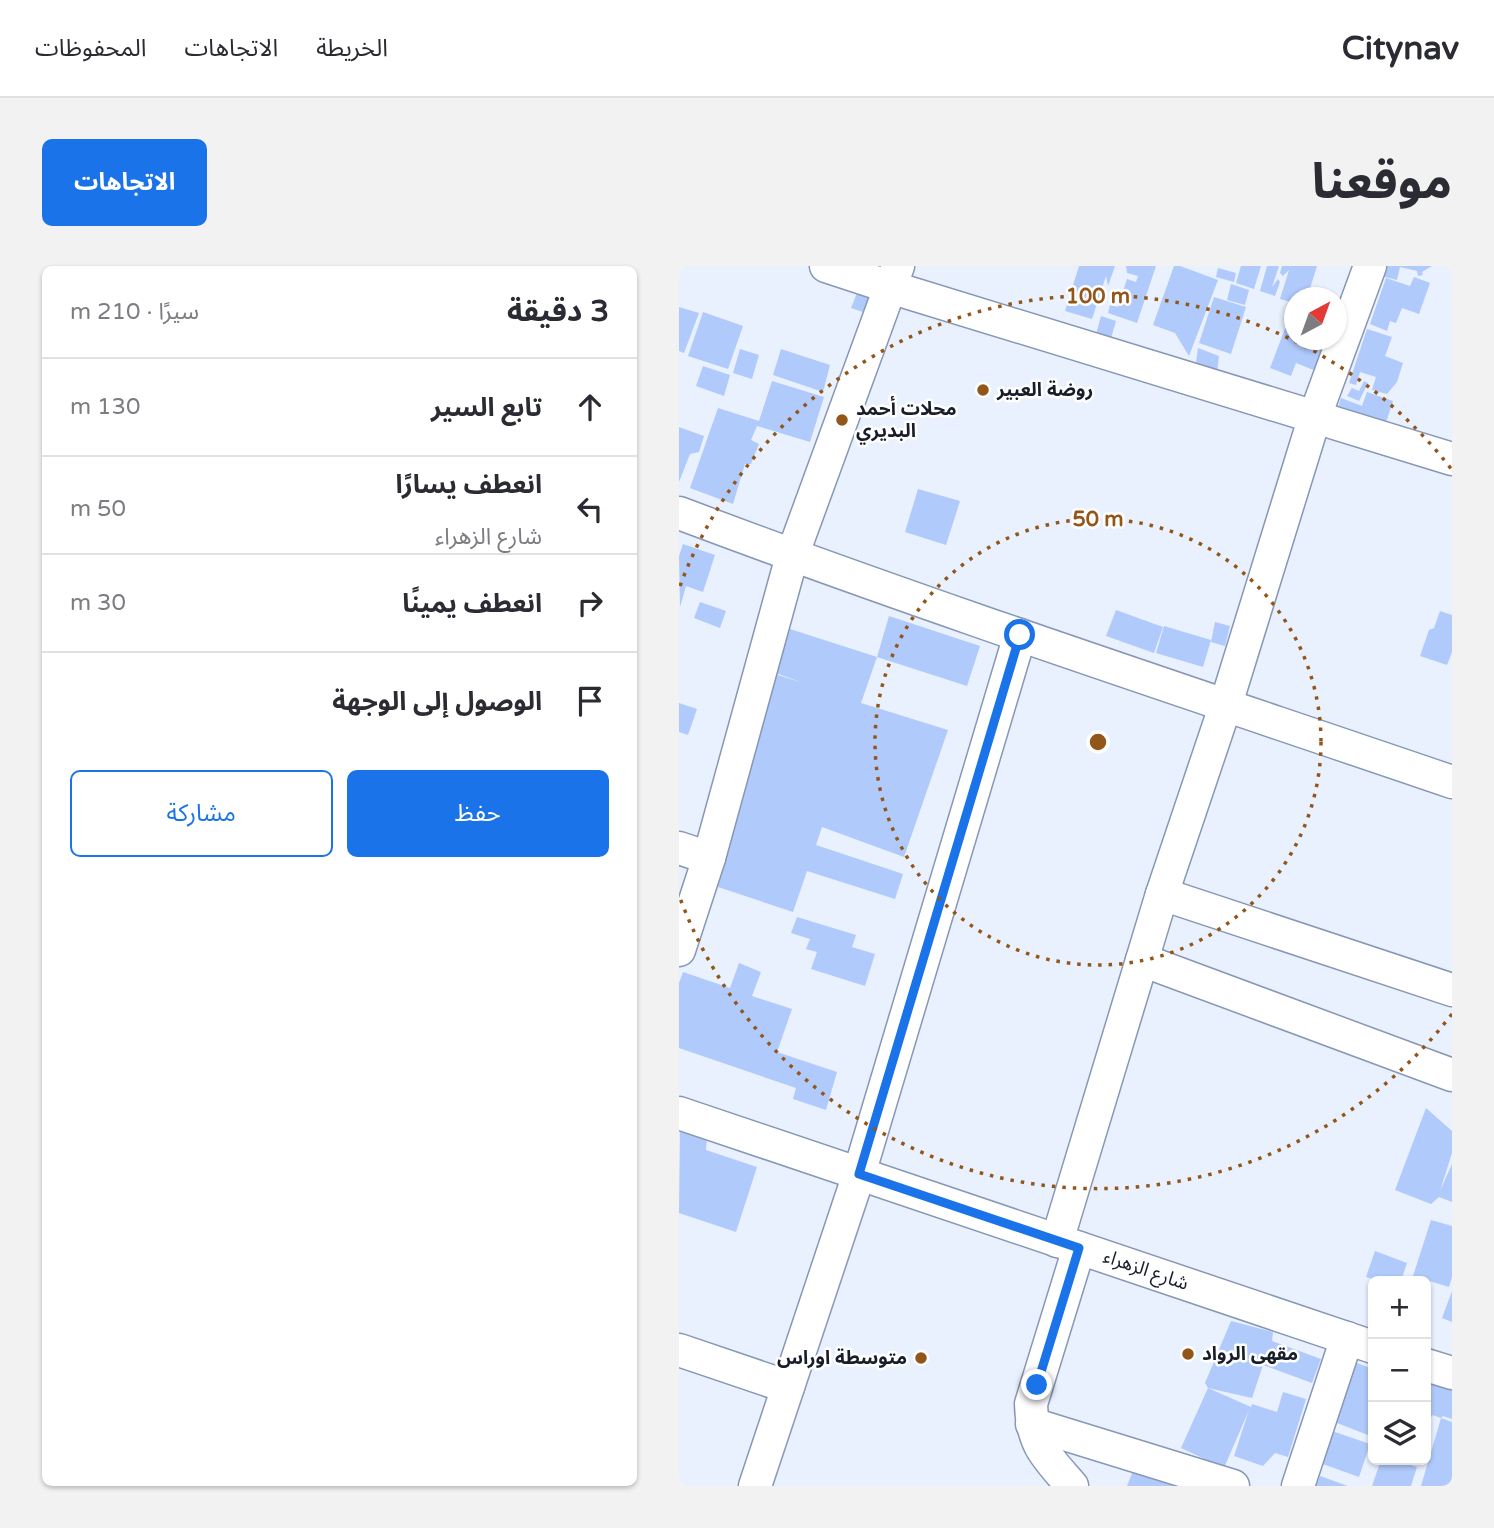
<!DOCTYPE html>
<html lang="ar">
<head>
<meta charset="utf-8">
<style>
  :root { --surface:#fff; --page:#f2f2f3; --text:#2b2b33; --muted:#7c7c81; --line:#e1e1e2; --accent:#1a73e8 }
  body { margin:0; font-family:"Varela Round","Noto Sans Arabic",sans-serif; background:var(--page); color:var(--text); direction:rtl }
  .controls { position:absolute; right:21px; bottom:21px; display:grid; overflow:hidden; border-radius:10px; box-shadow:0 2px 5px #0004 }
  .controls button { width:63px; height:63px; display:grid; place-items:center; padding:0; border:0; border-bottom:2px solid var(--line); background:var(--surface); color:var(--text); font:35px sans-serif }
  .compass { position:absolute; left:605px; top:21px; width:63px; height:63px; border-radius:50%; background:var(--surface); box-shadow:0 2px 5px #0004; rotate:41deg }
  .stop { position:absolute; width:21px; height:21px; margin:-16px; border:5px solid #1a73e8; border-radius:50%; background:#fff }
  .stop.end { background:#1a73e8; border-color:#fff; box-shadow:0 2px 7px #0008 }
  .list { margin:0; padding:0; list-style:none }
  h2 { display:flex; justify-content:space-between; align-items:center; height:91px; margin:0; padding:0 28px; font-size:30px }
  h2 small { font-size:23px; font-weight:400; color:var(--muted) }
  .list li { display:grid; grid-template-columns:46px 1fr auto; gap:21px; align-items:center; box-sizing:border-box; height:98px; padding:0 28px; border-top:2px solid var(--line) }
  .list b { display:block; font-size:26px; white-space:nowrap }
  .list p { margin:0; font-size:23px; white-space:nowrap; color:var(--muted) }
  .list em { font-size:23px; font-style:normal; color:var(--muted) }
  .actions { display:flex; gap:14px; padding:21px 28px }
  .actions a { flex:1; padding:16px 0; border:2px solid var(--accent); border-radius:10px; text-align:center; font-size:24px; color:var(--accent) }
  .actions .main { background:var(--accent); color:#fff }
  .icon { flex:none; width:38px; height:38px; fill:none; stroke:currentColor; stroke-width:2; stroke-linecap:round; stroke-linejoin:round }
  .map { position:relative; flex:none; width:773px; height:1220px; overflow:hidden; direction:ltr; border-radius:10px }
  header { display:flex; align-items:center; gap:42px; box-sizing:border-box; height:98px; padding:0 35px; background:var(--surface); border-bottom:2px solid var(--line) }
  header strong { font-size:33px }
  nav { display:flex; gap:38px; margin-inline-start:auto; font-size:24px }
  .intro { display:flex; align-items:center; justify-content:space-between; box-sizing:border-box; height:168px; padding:0 42px }
  h1 { margin:0; font-size:49px }
  .button { padding:18px 32px; border-radius:10px; background:var(--accent); color:#fff; font-size:24px; font-weight:700 }
  main { display:flex; gap:42px; padding:0 42px }
  aside { flex:1; background:var(--surface); border-radius:10px; box-shadow:0 2px 5px #0004 }
  .map>svg:first-child { display:block }
</style>
</head>
<body>
<header>
<strong>Citynav</strong>
<nav><a>الخريطة</a><a>الاتجاهات</a><a>المحفوظات</a></nav>
</header>
<div class="intro"><h1>موقعنا</h1><a class="button">الاتجاهات</a></div>
<main>
<div class="map">
<svg width="773" height="1220" viewBox="0 0 773 1220">
  <rect width="100%" height="100%" fill="#e9f0fe"/>
  <g fill="#b0cafc">
    <polygon points="400,0 436,0 429,20 427,10 413,53 386,45"/>
    <polygon points="447,0 477,0 458,57 429,47 431,39 439,41 448,13 457,16 459,10 448,7"/>
    <polygon points="495,0 501,0 539,14 510,90 496,67 474,59"/>
    <polygon points="562,0 582,0 575,23 557,17"/>
    <polygon points="588,0 600,0 593,21 599,13 601,16 596,30 581,25"/>
    <polygon points="603,0 638,0 628,32 615,32 615,37 601,33 610,4 604,10 601,7"/>
    <polygon points="700,0 753,0 743,6 744,9 739,10 738,5 721,1 718,14 698,9"/>
    <polygon points="539,2 557,7 555,16 537,11"/>
    <polygon points="735,11 751,17 740,48 723,42 717,57 711,55 708,65 691,58 707,12 731,20"/>
    <polygon points="552,18 570,24 566,39 548,34"/>
    <polygon points="178,27 196,33 190,48 172,42"/>
    <polygon points="535,31 567,41 552,88 520,77"/>
    <polygon points="0,41 20,47 5,87 0,85"/>
    <polygon points="24,46 64,60 49,103 9,90"/>
    <polygon points="422,50 437,55 431,76 416,72"/>
    <polygon points="607,60 615,63 615,74 655,74 642,107 617,97 612,110 591,102"/>
    <polygon points="688,63 713,71 706,90 724,97 718,116 708,128 693,124 697,111 681,106 677,119 670,117"/>
    <polygon points="519,82 540,90 538,107 509,103 510,95 517,97"/>
    <polygon points="61,83 80,89 73,113 54,107"/>
    <polygon points="102,83 151,99 144,126 94,109"/>
    <polygon points="24,100 51,109 45,130 17,120"/>
    <polygon points="93,115 145,131 131,176 78,160 72,174 80,178 72,198 66,198 54,238 11,222 39,142 80,155"/>
    <polygon points="685,115 689,117 680,135 668,130 673,122 680,125"/>
    <polygon points="688,126 714,135 704,166 656,150 662,132 683,140"/>
    <polygon points="0,161 25,170 20,186 11,188 0,216"/>
    <polygon points="239,223 281,235 267,279 226,266"/>
    <polygon points="4,278 36,289 24,326 7,320 1,341 0,290"/>
    <polygon points="21,336 47,345 41,362 15,352"/>
    <polygon points="437,344 484,361 475,387 427,370"/>
    <polygon points="761,345 773,349 773,386 768,399 741,390 750,364 755,362"/>
    <polygon points="210,350 301,380 288,420 198,391"/>
    <polygon points="536,356 551,360 546,380 532,376"/>
    <polygon points="485,360 532,374 524,401 477,387"/>
    <polygon points="111,363 198,391 182,437 269,464 225,591 143,561 137,579 224,608 216,633 128,605 114,646 27,617 96,408 124,417 97,407"/>
    <polygon points="0,437 18,443 9,469 0,466"/>
    <polygon points="118,651 177,669 173,681 196,688 186,720 132,703 138,686 127,683 131,673 112,667"/>
    <polygon points="60,697 82,706 73,730 113,743 98,786 158,806 147,844 114,833 117,822 0,782 0,717 4,706 51,722"/>
    <polygon points="747,842 773,865 773,887 761,925 773,898 773,936 760,931 752,938 716,924"/>
    <polygon points="1,862 28,870 27,884 78,901 57,966 0,947"/>
    <polygon points="752,954 773,960 773,1011 770,1021 734,1010"/>
    <polygon points="696,985 728,997 722,1015 700,1015 687,1011"/>
    <polygon points="773,1025 773,1056 763,1052"/>
    <polygon points="552,1055 594,1066 593,1075 642,1093 633,1117 584,1099 573,1132 529,1122 526,1117"/>
    <polygon points="675,1096 694,1103 694,1171 653,1155"/>
    <polygon points="747,1115 773,1124 773,1153 764,1150 762,1152 753,1149 747,1166"/>
    <polygon points="529,1122 572,1141 573,1138 598,1146 604,1126 627,1133 609,1191 596,1187 584,1200 555,1190 570,1144 545,1202 502,1182"/>
    <polygon points="762,1152 773,1156 773,1220 742,1220"/>
    <polygon points="650,1164 691,1178 680,1211 638,1196"/>
    <polygon points="702,1194 717,1194 738,1201 732,1220 693,1220"/>
    <polygon points="454,1205 495,1220 448,1220"/>
    <polygon points="641,1210 669,1220 637,1220"/>
  </g>
  <g fill="none" stroke-linecap="round" stroke-linejoin="round">
    <defs>
      <g id="street">
        <polyline points="147,0 211,21 773,193"/>
        <path d="M0,247C255,343 515,428 773,516"/>
        <polyline points="0,582 30,592"/>
        <polyline points="483,628 773,724"/>
        <polyline points="0,684 30,592 113,290 219,0"/>
        <polyline points="463,694 773,809"/>
        <polyline points="0,847 694,1081"/>
        <polyline points="378,975 483,628 547,438 636,150 691,0"/>
        <polyline points="0,1084 109,1121"/>
        <polyline points="747,1099 773,1107"/>
        <polyline points="353,1158 554,1220"/>
        <polyline points="76,1220 180,908 341,369"/>
        <path d="M393,1220C368,1191 353,1179 352,1138L400,982"/>
        <polyline points="619,1220 668,1072"/>
      </g>
    </defs>
    <use href="#street" stroke="#8797b5" stroke-width="35"/>
    <use href="#street" stroke="#fff" stroke-width="32"/>
  </g>
  <g fill="none" stroke-linecap="round" stroke-linejoin="round">
    <polyline stroke="#1a73e8" stroke-width="9" points="341,369 180,908 400,982 358,1119"/>
  </g>
  <g fill="none" stroke="#935619" stroke-width="3.5" stroke-dasharray="3.5 7">
    <circle cx="419" cy="476" r="223"/>
    <path d="M773 748A446 446 0 0 1 1 632M1 320A446 446 0 0 1 773 204"/>
  </g>
  <g fill="#935619" stroke="#fff" stroke-width="2.5">
    <circle cx="304" cy="124" r="7"/>
    <circle cx="163" cy="154" r="7"/>
    <circle cx="509" cy="1088" r="7"/>
    <circle cx="242" cy="1092" r="7"/>
  </g>
  <g text-anchor="middle" dominant-baseline="central" stroke-width="5" stroke-linejoin="round" paint-order="stroke">
    <g font-size="19" font-weight="bold" fill="#181e29" stroke="#fff" text-anchor="start">
      <text x="318" y="124">روضة العبير</text>
      <text x="177" y="143">محلات أحمد<tspan x="177" dy="22">البديري</tspan></text>
      <text x="523" y="1088">مقهى الرواد</text>
      <text x="228" y="1092" text-anchor="end">متوسطة اوراس</text>
    </g>
    <g font-size="19" fill="#181e29" stroke="#fff">
      <text transform="translate(467 1004) rotate(19)">شارع الزهراء</text>
    </g>
  </g>
  <circle cx="419" cy="476" r="10" fill="#935619" stroke="#fff" stroke-width="3.5"/>
  <g font-size="21" text-anchor="middle" font-weight="bold" fill="#935619" stroke="#fff" stroke-width="5" stroke-linejoin="round" paint-order="stroke">
    <text x="419" y="37">100 m</text>
    <text x="419" y="260">50 m</text>
  </g>
</svg>
<div class="controls">
<button>+</button>
<button>−</button>
<button><svg class="icon" aria-label="layers" viewBox="0 0 24 24"><path d="M12 4l9 5-9 5-9-5zM3 14l9 5 9-5"/></svg></button>
</div>
<svg class="compass" viewBox="-18 -18 36 36"><path d="M0-13l5 13h-10z" fill="#e53935"/><path d="M0 13l5-13h-10z" fill="#7c7c81"/></svg>
<div class="stop" style="left:341px;top:369px"></div>
<div class="stop end" style="left:358px;top:1119px"></div>
</div>
<aside>
<h2>3 دقيقة<small>سيرًا · 210 m</small></h2>
<ul class="list">
<li><svg class="icon" aria-label="ahead" viewBox="0 0 24 24"><path d="M12 20V5M6 11l6-6 6 6"/></svg><div><b>تابع السير</b></div><em>130 m</em></li>
<li><svg class="icon" aria-label="left" viewBox="0 0 24 24"><path d="M17 20v-9H6M10 6l-5 5 5 5"/></svg><div><b>انعطف يسارًا</b><p>شارع الزهراء</p></div><em>50 m</em></li>
<li><svg class="icon" aria-label="right" viewBox="0 0 24 24"><path d="M7 20v-9h11M14 6l5 5-5 5"/></svg><div><b>انعطف يمينًا</b></div><em>30 m</em></li>
<li><svg class="icon" aria-label="arrive" viewBox="0 0 24 24"><path d="M6 21V4h12l-3 4 3 4H6"/></svg><div><b>الوصول إلى الوجهة</b></div></li>
</ul>
<div class="actions"><a class="main">حفظ</a><a>مشاركة</a></div>
</aside>
</main>
</body>
</html>
